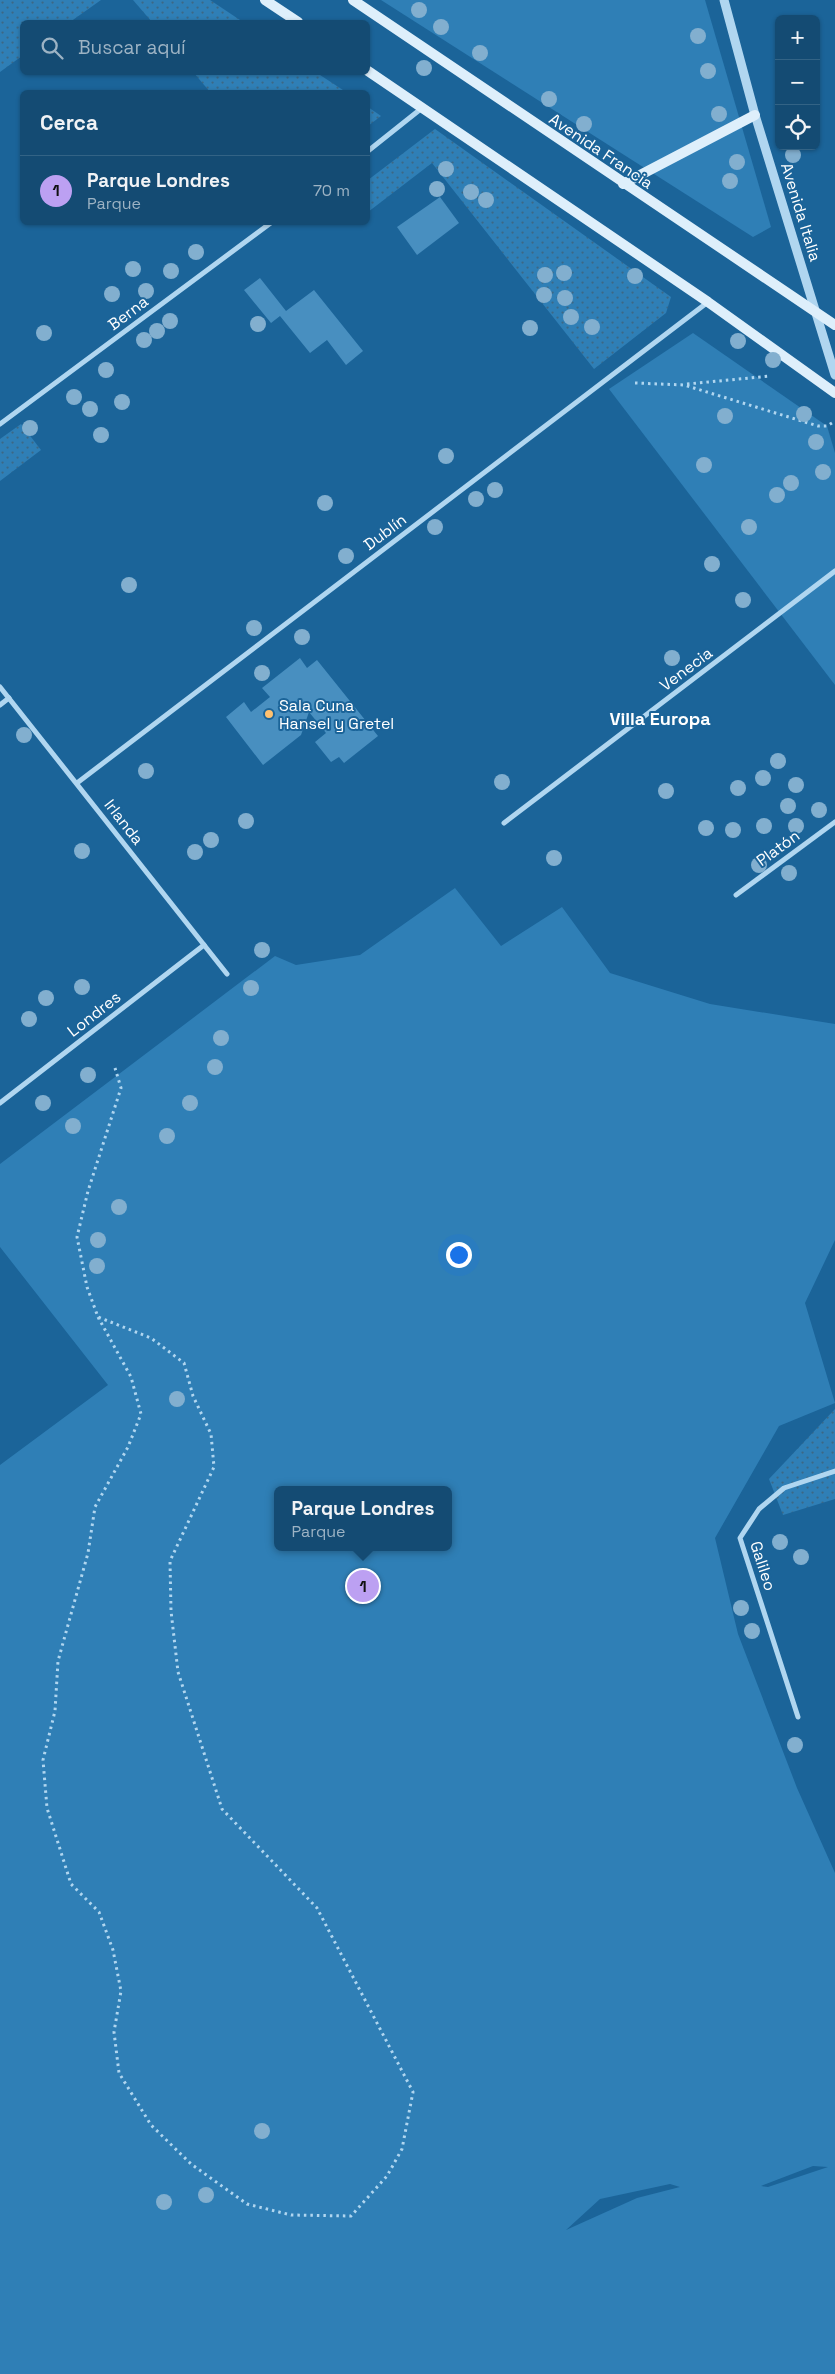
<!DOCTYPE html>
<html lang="es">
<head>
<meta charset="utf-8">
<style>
  :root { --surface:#144b73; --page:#21557b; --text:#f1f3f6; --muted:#9db3c4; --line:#336385; --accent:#bca0f2 }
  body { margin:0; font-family:"Space Grotesk",sans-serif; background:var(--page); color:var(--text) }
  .controls { position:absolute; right:15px; top:15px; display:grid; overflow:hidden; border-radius:8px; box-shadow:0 1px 4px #0004 }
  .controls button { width:45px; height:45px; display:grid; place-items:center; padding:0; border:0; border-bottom:1px solid var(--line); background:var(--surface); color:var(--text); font:25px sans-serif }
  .you { position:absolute; left:458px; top:1254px; width:18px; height:18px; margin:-12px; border:4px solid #fff; border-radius:50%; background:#1a73e8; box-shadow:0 0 0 8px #1a73e833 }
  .badge { display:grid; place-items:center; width:32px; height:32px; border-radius:50%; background:var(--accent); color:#111; font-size:16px; font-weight:700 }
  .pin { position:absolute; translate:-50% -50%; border:2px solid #fff; box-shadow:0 1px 5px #0006 }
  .popup { position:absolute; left:274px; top:1486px; width:178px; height:65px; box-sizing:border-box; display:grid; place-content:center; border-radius:8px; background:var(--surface); filter:drop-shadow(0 1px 4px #0005); font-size:16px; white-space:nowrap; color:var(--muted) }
  .popup b { font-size:19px; color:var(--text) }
  .popup::after { content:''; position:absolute; left:50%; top:100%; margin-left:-10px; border:10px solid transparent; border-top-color:var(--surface) }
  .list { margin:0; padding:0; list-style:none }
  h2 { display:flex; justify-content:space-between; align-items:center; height:65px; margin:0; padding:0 20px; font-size:21px }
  h2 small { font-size:16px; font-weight:400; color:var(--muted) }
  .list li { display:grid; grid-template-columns:32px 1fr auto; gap:15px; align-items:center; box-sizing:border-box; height:70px; padding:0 20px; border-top:1px solid var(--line) }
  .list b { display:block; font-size:19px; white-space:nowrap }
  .list p { margin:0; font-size:16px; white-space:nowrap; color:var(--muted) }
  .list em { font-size:16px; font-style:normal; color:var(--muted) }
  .icon { flex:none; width:28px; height:28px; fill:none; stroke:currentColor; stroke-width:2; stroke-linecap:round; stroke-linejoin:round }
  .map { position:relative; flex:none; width:835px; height:2374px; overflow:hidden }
  .search { position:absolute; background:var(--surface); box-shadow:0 1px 4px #0004; left:20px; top:20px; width:350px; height:55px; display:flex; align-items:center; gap:12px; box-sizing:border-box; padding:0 18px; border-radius:8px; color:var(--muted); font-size:19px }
  .panel { position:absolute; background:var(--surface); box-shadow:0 1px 4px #0004; left:20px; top:90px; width:350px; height:135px; border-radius:8px }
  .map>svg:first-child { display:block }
</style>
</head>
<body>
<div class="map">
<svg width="835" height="2374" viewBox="0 0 835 2374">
  <defs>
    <pattern id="grass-dots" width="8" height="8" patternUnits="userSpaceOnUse" patternTransform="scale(1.25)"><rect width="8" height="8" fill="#2f7fb6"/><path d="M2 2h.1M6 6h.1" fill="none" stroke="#3c6886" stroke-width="1.8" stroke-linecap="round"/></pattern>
  </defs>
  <rect width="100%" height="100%" fill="#1b6499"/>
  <g fill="url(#grass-dots)">
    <polygon points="0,0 101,0 70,22 22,22 22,56 0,72"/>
    <polygon points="133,0 210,0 243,22 152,22"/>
    <polygon points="194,73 317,73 346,92 210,92"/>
    <polygon points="368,107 381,116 368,126"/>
    <polygon points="435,129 671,297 666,313 594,369 432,163 368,212 368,180"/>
    <polygon points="21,424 41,450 0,481 0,439"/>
    <polygon points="835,1409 835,1499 783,1515 769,1479"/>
  </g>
  <g fill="#2f7fb6" fill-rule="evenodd">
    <polygon points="381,0 705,0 771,227 753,237"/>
    <polygon points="693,333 827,426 835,453 835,685 609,389"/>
    <path d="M455,888L501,946L562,907L610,973L710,1004L835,1024V1240L805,1303L835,1403L779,1426L715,1538L738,1634L797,1788L835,1873V2374H0V1465L108,1385L0,1247V1164L275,956L296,965L360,955ZM278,1490H448V1547H278ZM813,2166L828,2167L768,2187L761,2186ZM670,2184L680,2187L637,2198L566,2230L600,2199Z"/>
  </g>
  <g fill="#488fc0">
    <polygon points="440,197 459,223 417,255 397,227"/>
    <polygon points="260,278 286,311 314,290 363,351 346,365 327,340 310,353 280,316 271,323 244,290"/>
    <polygon points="300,658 307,668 317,660 378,736 344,763 339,757 331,762 315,742 326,733 309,712 301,735 263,765 226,717 244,702 251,712 270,697 262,688"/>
  </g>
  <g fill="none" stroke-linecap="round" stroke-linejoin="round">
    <g stroke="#b0d6f0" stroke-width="3" stroke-dasharray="2.5 4" stroke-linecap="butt">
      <polyline points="635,383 684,385 818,426 827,426 835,421"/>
      <polyline points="687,384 770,376"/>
      <polyline points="98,1317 131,1377 141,1414 128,1447 95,1507 88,1553 58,1661 55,1711 43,1760 47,1808 71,1884 99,1912 113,1950 121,1991 114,2032 119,2073 151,2125 191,2164 247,2204 291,2215 351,2216 387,2176 402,2149 413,2092 317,1908 222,1809 178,1672 171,1611 170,1561 214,1467 211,1434 193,1396 184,1363 151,1338 98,1317 87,1287 77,1237 88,1191 121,1088 115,1068"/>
    </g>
    <g stroke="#b0d6f0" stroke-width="5">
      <polyline points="368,151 422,108"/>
      <polyline points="0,424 272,222"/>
      <polyline points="0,687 227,974"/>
      <polyline points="0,705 9,698"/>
      <polyline points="77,783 708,302"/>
      <polyline points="504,823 835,571"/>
      <polyline points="736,895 835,822"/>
      <polyline points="0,1103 204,945"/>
      <polyline points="798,1717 740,1538 759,1509 784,1488 835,1471"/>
    </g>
    <polyline stroke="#b0d6f0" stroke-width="9" points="724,0 755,115 835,375"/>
    <g stroke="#deeffb" stroke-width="10">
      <polyline points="265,0 298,22"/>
      <polyline points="353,0 835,325"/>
      <polyline points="368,71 708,302 835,393"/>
      <polyline points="623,184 755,115"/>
    </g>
  </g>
  <g fill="#82afcf">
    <circle cx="419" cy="10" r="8"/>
    <circle cx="441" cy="27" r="8"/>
    <circle cx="698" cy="36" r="8"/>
    <circle cx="480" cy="53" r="8"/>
    <circle cx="424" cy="68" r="8"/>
    <circle cx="708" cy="71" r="8"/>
    <circle cx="549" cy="99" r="8"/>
    <circle cx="719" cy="114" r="8"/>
    <circle cx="584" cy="124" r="8"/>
    <circle cx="793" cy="155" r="8"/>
    <circle cx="737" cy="162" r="8"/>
    <circle cx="446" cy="169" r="8"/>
    <circle cx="730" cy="181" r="8"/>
    <circle cx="437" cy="189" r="8"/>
    <circle cx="471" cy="192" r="8"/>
    <circle cx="486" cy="200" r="8"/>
    <circle cx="196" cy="252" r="8"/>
    <circle cx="133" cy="269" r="8"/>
    <circle cx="171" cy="271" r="8"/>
    <circle cx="564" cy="273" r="8"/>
    <circle cx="545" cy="275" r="8"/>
    <circle cx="635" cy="276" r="8"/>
    <circle cx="146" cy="291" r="8"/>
    <circle cx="112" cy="294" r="8"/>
    <circle cx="544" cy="295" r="8"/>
    <circle cx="565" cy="298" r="8"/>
    <circle cx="571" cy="317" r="8"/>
    <circle cx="170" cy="321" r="8"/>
    <circle cx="258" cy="324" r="8"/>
    <circle cx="592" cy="327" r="8"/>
    <circle cx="530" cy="328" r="8"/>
    <circle cx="157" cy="331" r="8"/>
    <circle cx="44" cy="333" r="8"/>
    <circle cx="144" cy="340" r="8"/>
    <circle cx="738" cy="341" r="8"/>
    <circle cx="773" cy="360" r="8"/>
    <circle cx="106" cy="370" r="8"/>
    <circle cx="74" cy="397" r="8"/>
    <circle cx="122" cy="402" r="8"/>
    <circle cx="90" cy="409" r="8"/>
    <circle cx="804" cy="414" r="8"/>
    <circle cx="725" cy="416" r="8"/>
    <circle cx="30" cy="428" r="8"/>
    <circle cx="101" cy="435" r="8"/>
    <circle cx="816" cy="442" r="8"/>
    <circle cx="446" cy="456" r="8"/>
    <circle cx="704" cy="465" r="8"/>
    <circle cx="823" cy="472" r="8"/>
    <circle cx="791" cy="483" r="8"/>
    <circle cx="495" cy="490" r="8"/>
    <circle cx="777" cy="495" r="8"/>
    <circle cx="476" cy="499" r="8"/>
    <circle cx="325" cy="503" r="8"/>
    <circle cx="435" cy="527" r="8"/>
    <circle cx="749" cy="527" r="8"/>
    <circle cx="346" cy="556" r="8"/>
    <circle cx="712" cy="564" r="8"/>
    <circle cx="129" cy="585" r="8"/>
    <circle cx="743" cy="600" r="8"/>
    <circle cx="254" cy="628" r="8"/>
    <circle cx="302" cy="637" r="8"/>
    <circle cx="672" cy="658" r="8"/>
    <circle cx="262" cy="673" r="8"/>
    <circle cx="24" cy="735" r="8"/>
    <circle cx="778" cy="761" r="8"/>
    <circle cx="146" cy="771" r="8"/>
    <circle cx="763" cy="778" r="8"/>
    <circle cx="502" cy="782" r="8"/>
    <circle cx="796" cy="785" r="8"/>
    <circle cx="738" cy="788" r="8"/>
    <circle cx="666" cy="791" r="8"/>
    <circle cx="788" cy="806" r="8"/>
    <circle cx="819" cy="810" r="8"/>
    <circle cx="246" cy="821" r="8"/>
    <circle cx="764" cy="826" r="8"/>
    <circle cx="796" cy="826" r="8"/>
    <circle cx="706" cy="828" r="8"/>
    <circle cx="733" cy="830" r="8"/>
    <circle cx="211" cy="840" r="8"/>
    <circle cx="82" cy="851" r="8"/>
    <circle cx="195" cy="852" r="8"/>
    <circle cx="554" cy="858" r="8"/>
    <circle cx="759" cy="865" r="8"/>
    <circle cx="789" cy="873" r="8"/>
    <circle cx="262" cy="950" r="8"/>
    <circle cx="82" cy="987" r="8"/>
    <circle cx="251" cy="988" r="8"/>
    <circle cx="46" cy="998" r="8"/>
    <circle cx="29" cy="1019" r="8"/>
    <circle cx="221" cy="1038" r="8"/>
    <circle cx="215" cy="1067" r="8"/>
    <circle cx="88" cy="1075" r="8"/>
    <circle cx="43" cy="1103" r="8"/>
    <circle cx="190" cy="1103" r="8"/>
    <circle cx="73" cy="1126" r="8"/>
    <circle cx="167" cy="1136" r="8"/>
    <circle cx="119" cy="1207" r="8"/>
    <circle cx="98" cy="1240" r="8"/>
    <circle cx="97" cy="1266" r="8"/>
    <circle cx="177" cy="1399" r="8"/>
    <circle cx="780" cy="1542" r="8"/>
    <circle cx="801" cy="1557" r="8"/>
    <circle cx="741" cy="1608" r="8"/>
    <circle cx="752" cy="1631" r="8"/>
    <circle cx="795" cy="1745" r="8"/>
    <circle cx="262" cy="2131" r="8"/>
    <circle cx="206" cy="2195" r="8"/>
    <circle cx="164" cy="2202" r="8"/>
  </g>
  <circle fill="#ffc16f" stroke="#1b6499" stroke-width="2" cx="269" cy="714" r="5"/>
  <g text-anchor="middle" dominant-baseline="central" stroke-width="4" stroke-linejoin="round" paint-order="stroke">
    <g font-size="16" fill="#fff" stroke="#1b6499">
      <text transform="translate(601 151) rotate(34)">Avenida Francia</text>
      <text transform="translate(801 212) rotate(73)">Avenida Italia</text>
      <text transform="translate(128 313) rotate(-37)">Berna</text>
      <text transform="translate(385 532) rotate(-37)">Dublín</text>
      <text transform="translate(686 669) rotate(-37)">Venecia</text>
      <text transform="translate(124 822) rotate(52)">Irlanda</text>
      <text transform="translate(778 848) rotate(-36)">Platón</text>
      <text transform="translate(94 1014) rotate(-38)">Londres</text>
      <text transform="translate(763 1566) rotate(72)">Galileo</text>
    </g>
    <g font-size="16" fill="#fff" stroke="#1b6499" text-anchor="start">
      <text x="279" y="705">Sala Cuna<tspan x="279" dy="18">Hansel y Gretel</tspan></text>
    </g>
    <g font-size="18" font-weight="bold" fill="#fff" stroke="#1b6499">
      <text x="660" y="718">Villa Europa</text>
    </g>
  </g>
</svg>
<div class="controls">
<button>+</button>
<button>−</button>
<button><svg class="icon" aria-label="locate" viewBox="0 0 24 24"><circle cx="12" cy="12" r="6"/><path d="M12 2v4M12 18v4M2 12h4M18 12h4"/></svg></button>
</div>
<div class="you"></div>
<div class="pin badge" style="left:363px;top:1586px">1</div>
<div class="popup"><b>Parque Londres</b>Parque</div>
<div class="search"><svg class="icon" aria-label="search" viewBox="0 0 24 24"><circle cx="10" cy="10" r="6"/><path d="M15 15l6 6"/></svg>Buscar aquí</div>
<section class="panel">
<h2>Cerca<small></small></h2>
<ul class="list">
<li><span class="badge">1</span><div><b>Parque Londres</b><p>Parque</p></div><em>70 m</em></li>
</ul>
</section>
</div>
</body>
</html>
